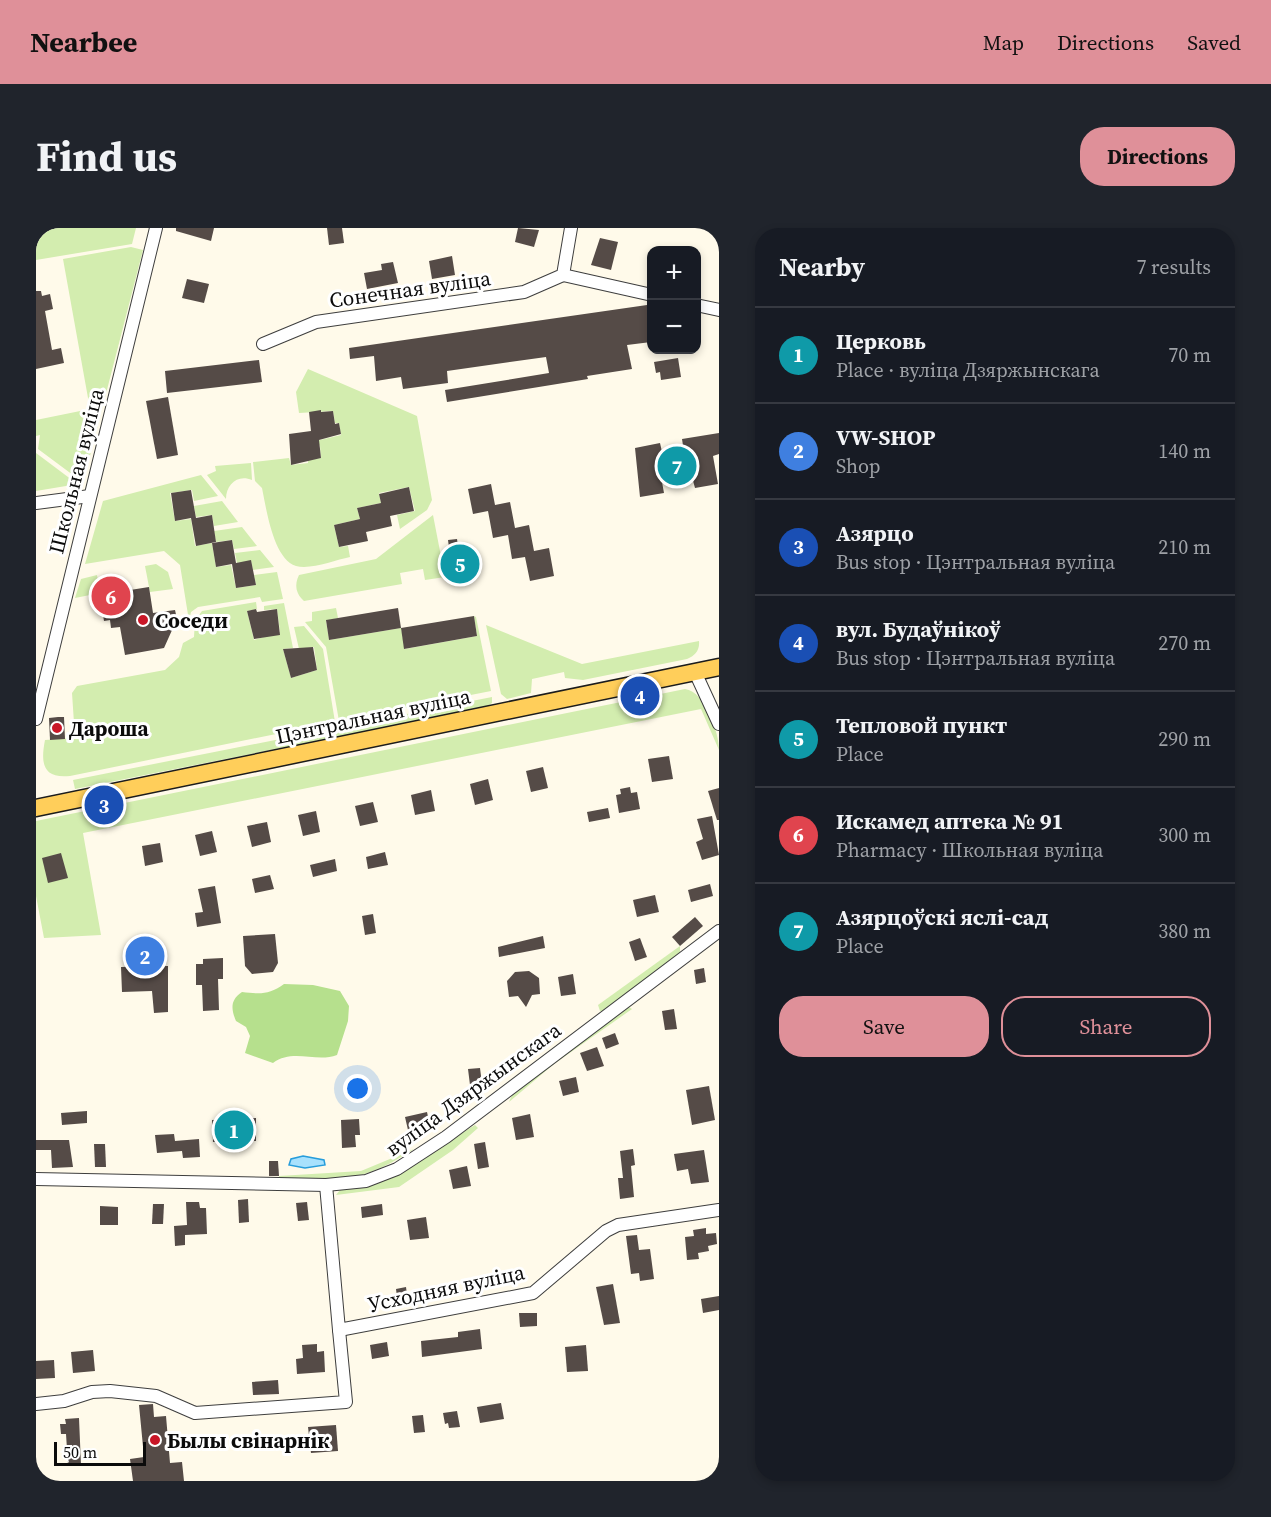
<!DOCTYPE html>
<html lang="en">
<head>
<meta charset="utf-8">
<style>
  :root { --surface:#171b24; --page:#20242c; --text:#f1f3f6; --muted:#9ea1a6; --line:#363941; --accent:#df9099 }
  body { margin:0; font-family:"Source Serif 4",serif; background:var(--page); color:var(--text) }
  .controls { position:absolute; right:18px; top:18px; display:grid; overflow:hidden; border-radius:12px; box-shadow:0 3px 9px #0003 }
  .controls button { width:54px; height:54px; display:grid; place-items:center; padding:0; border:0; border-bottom:2px solid var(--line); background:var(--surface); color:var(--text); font:30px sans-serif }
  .scale { position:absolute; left:18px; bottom:15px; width:92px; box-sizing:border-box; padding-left:6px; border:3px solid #0b0b0b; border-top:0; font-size:16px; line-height:21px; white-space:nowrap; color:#0b0b0b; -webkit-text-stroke:4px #fff; paint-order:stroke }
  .you { position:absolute; left:322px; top:861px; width:21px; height:21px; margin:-15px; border:4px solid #fff; border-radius:50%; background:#1a73e8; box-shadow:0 0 0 9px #1a73e833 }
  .badge { display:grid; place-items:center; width:39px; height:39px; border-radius:50%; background:var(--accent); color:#fff; font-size:20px; font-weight:700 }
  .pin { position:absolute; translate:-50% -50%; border:3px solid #fff; box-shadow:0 2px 6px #0006 }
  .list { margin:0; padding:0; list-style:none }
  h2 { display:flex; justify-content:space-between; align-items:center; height:78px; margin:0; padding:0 24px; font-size:26px }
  h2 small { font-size:20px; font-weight:400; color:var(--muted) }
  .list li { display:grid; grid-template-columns:39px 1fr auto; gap:18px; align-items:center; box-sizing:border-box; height:96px; padding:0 24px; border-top:2px solid var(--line) }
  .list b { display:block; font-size:22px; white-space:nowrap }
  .list p { margin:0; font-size:20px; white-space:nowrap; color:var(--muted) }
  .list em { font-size:20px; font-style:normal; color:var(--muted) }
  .actions { display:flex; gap:12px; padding:18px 24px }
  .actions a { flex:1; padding:14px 0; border:2px solid var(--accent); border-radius:24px; text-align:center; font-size:21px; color:var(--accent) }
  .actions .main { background:var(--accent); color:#111 }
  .map { position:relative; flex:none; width:683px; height:1253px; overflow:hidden; border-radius:24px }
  header { display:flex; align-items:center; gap:36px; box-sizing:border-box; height:84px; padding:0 30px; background:var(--accent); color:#111 }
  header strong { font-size:28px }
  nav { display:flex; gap:33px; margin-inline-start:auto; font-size:21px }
  .intro { display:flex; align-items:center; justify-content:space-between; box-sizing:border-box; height:144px; padding:0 36px }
  h1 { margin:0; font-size:42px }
  .button { padding:15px 27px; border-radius:24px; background:var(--accent); color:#111; font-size:21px; font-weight:700 }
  main { display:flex; gap:36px; padding:0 36px }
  aside { flex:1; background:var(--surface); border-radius:24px; box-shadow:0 3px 9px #0003 }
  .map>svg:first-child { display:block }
</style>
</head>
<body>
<header>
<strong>Nearbee</strong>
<nav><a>Map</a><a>Directions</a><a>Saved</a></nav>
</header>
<div class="intro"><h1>Find us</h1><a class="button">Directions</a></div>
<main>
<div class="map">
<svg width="683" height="1253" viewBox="0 0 683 1253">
  <rect width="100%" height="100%" fill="#fffaea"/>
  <g fill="#d3edaf">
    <polygon points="0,0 100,0 96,16 0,32"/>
    <polygon points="95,19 107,22 48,251 41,250 2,221 4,207 0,208 0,192 54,181 27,31"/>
    <path d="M272,141L381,188L396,272L391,282L364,301L361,287L379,283L373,259L343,265L345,275L321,280L324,291L298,297L303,319L312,318L314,329C299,332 275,342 260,338C237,331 230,279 226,260L219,253L217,234L253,230L255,237L272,235V232L285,230L284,218L280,213L305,207L303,195H299L297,183L263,185L260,164Z"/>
    <polygon points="0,225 36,252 36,257 0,263"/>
    <path d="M215,235L216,252C202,246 190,256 190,271L171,247L180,243L179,238Z"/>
    <polygon points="165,247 182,268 158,273 156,262 134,265 139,293 155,291 159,318 176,315 180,339 195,337 200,360 220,357 218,347 241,344 247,371 226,374 224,369 162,379 155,384 153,393 144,337 128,323 49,336 67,273"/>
    <polygon points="186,273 202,294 178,298 176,287 160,289 158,278"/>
    <path d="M397,287L409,349L389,352L387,341L364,345L366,356L268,373C260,366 258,357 263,347L340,331Z"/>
    <polygon points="206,299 221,318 198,321 196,312 180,314 178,303"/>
    <polygon points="224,322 238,339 217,342 215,333 201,335 199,325"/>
    <polygon points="120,336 132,344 137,361 114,364 109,338"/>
    <polygon points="61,347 64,365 39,370 45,351"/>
    <path d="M220,374L221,381L211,383L218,412L244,404L241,381L228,382V378L248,375L257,420L247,421L255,450L281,442L278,419L263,421L258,399L268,398L287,421L299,494L34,548C5,551 5,533 9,512L39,510L36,465L41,458L129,442L143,429L147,415L158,409L159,392L166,383Z"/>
    <polygon points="300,380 302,390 290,393 293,412 365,400 369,421 441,408 438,388 440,389 455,463 303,493 290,419 269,394 276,393 276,384"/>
    <path d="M450,397L546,436L663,413C664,422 659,428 651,431L547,452L529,450L528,444L496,451L495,465L471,471L465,466Z"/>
    <path d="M649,461C670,464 683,505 683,522L665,481L47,605L65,707L8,710L0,668V593Z"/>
    <polygon points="456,469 456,475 450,479 39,561 37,552"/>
    <polygon points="644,718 644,726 568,784 564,783 562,777"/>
    <polygon points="591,778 596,781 518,836 473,874 477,865"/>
    <polygon points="439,897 442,900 417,922 363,959 300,967 304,962 352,951"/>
    <path d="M378,921C325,956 304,951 243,952V948L325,943Z"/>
  </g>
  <path fill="#b6e08d" d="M248,756L277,757L304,763L313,778L312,793L301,827C280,835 257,820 237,835L209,825L214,808L210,799L200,793C195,781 194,772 206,764C224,766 233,767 248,756Z"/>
  <polygon fill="#a8e1fd" stroke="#279ddb" stroke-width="1.5" points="267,928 288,932 289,937 269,940 253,937 255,931"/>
  <g fill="#554b47">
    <polygon points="140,0 178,0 175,13 140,3"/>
    <polygon points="291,0 306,0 308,15 293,17"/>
    <polygon points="482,0 503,2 498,19 479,14"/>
    <polygon points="564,10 582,14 575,42 555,37"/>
    <polygon points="416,28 419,47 396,51 393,33"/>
    <polygon points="357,34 362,55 331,61 328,45 346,42 345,36"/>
    <polygon points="151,51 173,56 168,75 146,70"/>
    <polygon points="0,63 5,63 6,68 14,66 17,81 9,83 16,122 25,120 28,135 0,141"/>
    <polygon points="611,77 615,114 591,117 596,141 551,148 552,151 411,174 409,162 513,145 510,129 411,143 412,155 367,161 365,149 340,153 338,128 314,131 313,120"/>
    <polygon points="642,130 645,149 625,152 624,144 620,145 618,134"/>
    <polygon points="223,132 226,154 131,165 129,143"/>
    <polygon points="132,169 142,227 121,231 110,173"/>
    <polygon points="285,182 285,184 297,183 299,196 303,195 305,206 283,212 285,230 255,237 253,206 275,203 273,184"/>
    <polygon points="683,205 683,226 677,228 682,256 659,260 656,249 626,254 628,265 604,269 599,220 624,215 627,228 648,224 646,211"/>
    <polygon points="455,256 459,277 474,274 479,300 493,297 498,323 513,320 518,348 494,353 489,329 476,331 472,307 457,310 452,283 437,286 432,261"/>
    <polygon points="373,259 378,283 354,288 356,298 330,304 332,313 303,319 298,297 324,291 321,280 345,275 343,266"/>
    <polygon points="155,262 160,290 176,287 180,314 160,318 155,290 139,293 135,265"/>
    <polygon points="421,311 423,325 431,323 435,346 417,349 412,312"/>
    <polygon points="196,312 200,335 215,332 220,357 200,360 196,336 180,339 176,315"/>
    <polygon points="113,359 117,385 139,382 141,391 128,420 89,427 84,399 75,400 74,392 68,393 65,375 71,374 69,366"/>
    <polygon points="362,380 365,400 293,412 290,392"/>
    <polygon points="220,381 221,384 241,381 244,407 218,411 211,383"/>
    <polygon points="438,388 441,408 368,421 365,400"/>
    <polygon points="277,419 281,442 255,450 247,421"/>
    <polygon points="22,489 28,489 29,511 14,512 13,490"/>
    <polygon points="633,528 637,551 616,554 612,531"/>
    <polygon points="507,539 512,560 495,564 490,543"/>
    <polygon points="452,551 457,572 439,577 434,556"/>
    <polygon points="594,559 595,565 601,564 604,581 583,585 580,567 585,566 584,561"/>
    <polygon points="683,560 683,592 681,592 672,563"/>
    <polygon points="395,562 399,583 379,587 375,567"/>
    <polygon points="337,574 342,594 324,598 319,578"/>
    <polygon points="572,580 574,590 553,594 551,584"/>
    <polygon points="280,583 284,604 267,608 262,587"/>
    <polygon points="676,588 683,627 666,632 660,614 667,611 661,591"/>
    <polygon points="231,594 235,614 216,619 211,598"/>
    <polygon points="176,603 181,624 164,628 159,607"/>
    <polygon points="124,615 127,634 109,638 106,618"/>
    <polygon points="349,624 352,637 332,641 330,629"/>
    <polygon points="25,625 32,650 12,655 6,630"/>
    <polygon points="299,631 301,643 277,649 274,637"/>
    <polygon points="234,647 238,661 219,665 216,651"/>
    <polygon points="674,656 677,668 655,674 652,662"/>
    <polygon points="179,658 185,695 161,699 159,685 167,684 162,661"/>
    <polygon points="619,667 623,684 601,689 597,672"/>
    <polygon points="337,686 340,705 329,707 326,688"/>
    <polygon points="659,689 667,698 644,718 636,709"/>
    <polygon points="239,706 242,735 237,744 216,746 209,738 207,708"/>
    <polygon points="507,708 509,720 463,729 462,719"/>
    <polygon points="604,710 611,729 599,733 593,714"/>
    <polygon points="187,730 187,751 182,751 183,782 167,783 166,757 160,757 160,736 167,736 167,731"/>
    <polygon points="132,738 132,784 118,785 116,763 86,764 85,739"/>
    <polygon points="668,740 670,754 660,756 658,742"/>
    <polygon points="493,743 503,750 504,766 496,767 490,779 482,768 473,769 471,753 479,744"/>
    <polygon points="537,746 540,766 525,768 522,749"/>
    <polygon points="638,781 641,801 629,802 626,783"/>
    <polygon points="579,805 583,816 570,821 566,810"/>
    <polygon points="561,819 568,838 551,843 544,825"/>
    <polygon points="444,840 446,856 434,857 432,841"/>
    <polygon points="540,849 543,864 527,868 523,853"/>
    <polygon points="673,858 679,892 656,897 650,862"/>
    <polygon points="51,883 51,895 26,897 25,885"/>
    <polygon points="391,884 395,903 379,907 378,901 372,902 369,889"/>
    <polygon points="494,886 498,909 480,912 476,890"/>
    <polygon points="220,890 220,913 177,914 176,892"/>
    <polygon points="323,891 324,907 319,907 320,919 306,920 305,892"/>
    <polygon points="138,906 139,913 163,911 164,929 147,930 146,923 121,925 119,907"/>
    <polygon points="0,912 33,912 37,939 16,940 15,922 0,922"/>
    <polygon points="449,914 453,939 442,941 438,916"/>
    <polygon points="58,916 69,916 70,939 59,939"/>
    <polygon points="597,921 599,937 595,938 598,969 584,971 582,950 587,950 584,923"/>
    <polygon points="668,922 673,954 655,956 652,941 641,943 638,926"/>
    <polygon points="233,933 242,933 243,948 233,948"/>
    <polygon points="431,938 435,958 417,961 413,942"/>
    <polygon points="212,971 213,994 203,995 202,972"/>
    <polygon points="150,974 163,974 164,980 170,980 171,1006 149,1007 149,1017 139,1018 138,998 151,997"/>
    <polygon points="271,974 273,992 262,993 260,975"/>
    <polygon points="117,976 128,976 127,996 116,996"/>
    <polygon points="346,976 347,987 326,990 325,979"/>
    <polygon points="64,978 82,979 82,997 64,997"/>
    <polygon points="390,989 393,1010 374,1012 371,992"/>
    <polygon points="670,1000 670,1006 680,1005 681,1016 672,1018 673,1023 662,1025 663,1031 651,1032 649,1009 658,1008 657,1002"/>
    <polygon points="601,1007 603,1022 614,1021 618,1051 604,1053 603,1045 595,1046 590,1008"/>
    <polygon points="577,1056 584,1095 568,1097 560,1059"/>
    <polygon points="370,1059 372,1075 362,1076 360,1061"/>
    <polygon points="683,1068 683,1082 667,1085 665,1071"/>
    <polygon points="483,1085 501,1085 501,1098 484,1099"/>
    <polygon points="444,1101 446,1121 386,1129 385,1113 422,1109 422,1104"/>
    <polygon points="351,1114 353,1128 336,1131 334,1117"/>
    <polygon points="281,1116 281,1124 288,1123 289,1144 261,1146 260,1131 267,1130 266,1117"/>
    <polygon points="550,1117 552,1143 531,1144 529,1119"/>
    <polygon points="57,1122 59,1143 37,1145 35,1124"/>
    <polygon points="18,1132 19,1150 0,1151 0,1133"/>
    <polygon points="242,1152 243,1166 217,1167 216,1154"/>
    <polygon points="465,1175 468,1191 444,1195 441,1179"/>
    <polygon points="117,1176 118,1189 130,1188 134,1235 146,1234 148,1253 97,1253 94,1231 108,1229 103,1177"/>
    <polygon points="421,1183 424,1199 413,1200 412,1195 409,1196 407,1185"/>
    <polygon points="387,1187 389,1204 378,1205 376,1188"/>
    <polygon points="43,1190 45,1237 32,1237 30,1206 25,1206 24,1196 30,1196 29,1191"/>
    <polygon points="300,1197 302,1223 275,1225 272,1199"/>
  </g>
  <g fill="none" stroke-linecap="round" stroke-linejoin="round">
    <defs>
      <g id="minor">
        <polyline points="527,47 616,67"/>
        <polyline points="660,77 683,82"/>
        <polyline points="227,116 280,94 488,64 527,47 535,0"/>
        <polyline points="0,275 54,268"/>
        <polyline points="659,444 683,496"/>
        <polyline points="0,491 120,0"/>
        <polyline points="0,951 290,957 330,953 361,941 410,909 683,703"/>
        <polyline points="290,957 303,1102 497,1065 570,1003 582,997 683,982"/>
        <polyline points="0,1176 28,1173 56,1164 74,1163 120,1168 159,1185 310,1174 303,1102"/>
      </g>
      <polyline id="major" points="0,580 683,439"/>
    </defs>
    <use href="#minor" stroke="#3e3e3e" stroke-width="14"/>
    <use href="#major" stroke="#1c1c1c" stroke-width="19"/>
    <use href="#minor" stroke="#fff" stroke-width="12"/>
    <use href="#major" stroke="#ffce5a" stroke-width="16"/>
  </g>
  <g fill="#c91627" stroke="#fff" stroke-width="2">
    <circle cx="107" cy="392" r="6"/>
    <circle cx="21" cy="500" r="6"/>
    <circle cx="119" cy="1212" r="6"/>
  </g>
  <g text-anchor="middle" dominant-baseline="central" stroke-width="6" stroke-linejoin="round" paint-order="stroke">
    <g font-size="21" fill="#0b0b0b" stroke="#fff">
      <text transform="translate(374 61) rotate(-8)">Сонечная вуліца</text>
      <text transform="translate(40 243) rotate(-76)">Школьная вуліца</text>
      <text transform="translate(337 488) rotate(-12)">Цэнтральная вуліца</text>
      <text transform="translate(437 861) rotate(-36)">вуліца Дзяржынскага</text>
      <text transform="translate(410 1060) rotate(-12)">Усходняя вуліца</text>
    </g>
    <g font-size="21" font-weight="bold" fill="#0b0b0b" stroke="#fff" text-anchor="start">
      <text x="119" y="392">Соседи</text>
      <text x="33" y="500">Дароша</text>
      <text x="131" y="1212">Былы свінарнік</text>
    </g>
  </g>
</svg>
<div class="controls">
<button>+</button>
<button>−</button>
</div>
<div class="scale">50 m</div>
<div class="you"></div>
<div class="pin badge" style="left:198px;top:902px;background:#0f9aa8">1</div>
<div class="pin badge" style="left:109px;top:728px;background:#3f7fe0">2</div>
<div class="pin badge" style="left:68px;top:577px;background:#1a4fb4">3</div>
<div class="pin badge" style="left:604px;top:468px;background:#1a4fb4">4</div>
<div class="pin badge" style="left:424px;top:336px;background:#0f9aa8">5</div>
<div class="pin badge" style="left:75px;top:368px;background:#e0444e">6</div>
<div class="pin badge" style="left:641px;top:238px;background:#0f9aa8">7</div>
</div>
<aside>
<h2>Nearby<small>7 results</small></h2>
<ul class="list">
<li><span class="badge" style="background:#0f9aa8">1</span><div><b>Церковь</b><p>Place · вуліца Дзяржынскага</p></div><em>70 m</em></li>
<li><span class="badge" style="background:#3f7fe0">2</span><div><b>VW-SHOP</b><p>Shop</p></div><em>140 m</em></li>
<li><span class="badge" style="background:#1a4fb4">3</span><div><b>Азярцо</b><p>Bus stop · Цэнтральная вуліца</p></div><em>210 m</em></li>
<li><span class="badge" style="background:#1a4fb4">4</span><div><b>вул. Будаўнікоў</b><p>Bus stop · Цэнтральная вуліца</p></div><em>270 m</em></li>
<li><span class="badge" style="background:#0f9aa8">5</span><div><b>Тепловой пункт</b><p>Place</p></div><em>290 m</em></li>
<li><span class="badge" style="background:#e0444e">6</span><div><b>Искамед аптека № 91</b><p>Pharmacy · Школьная вуліца</p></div><em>300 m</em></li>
<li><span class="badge" style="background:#0f9aa8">7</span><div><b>Азярцоўскі яслі-сад</b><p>Place</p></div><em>380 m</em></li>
</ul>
<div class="actions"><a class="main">Save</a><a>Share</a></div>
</aside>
</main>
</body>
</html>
